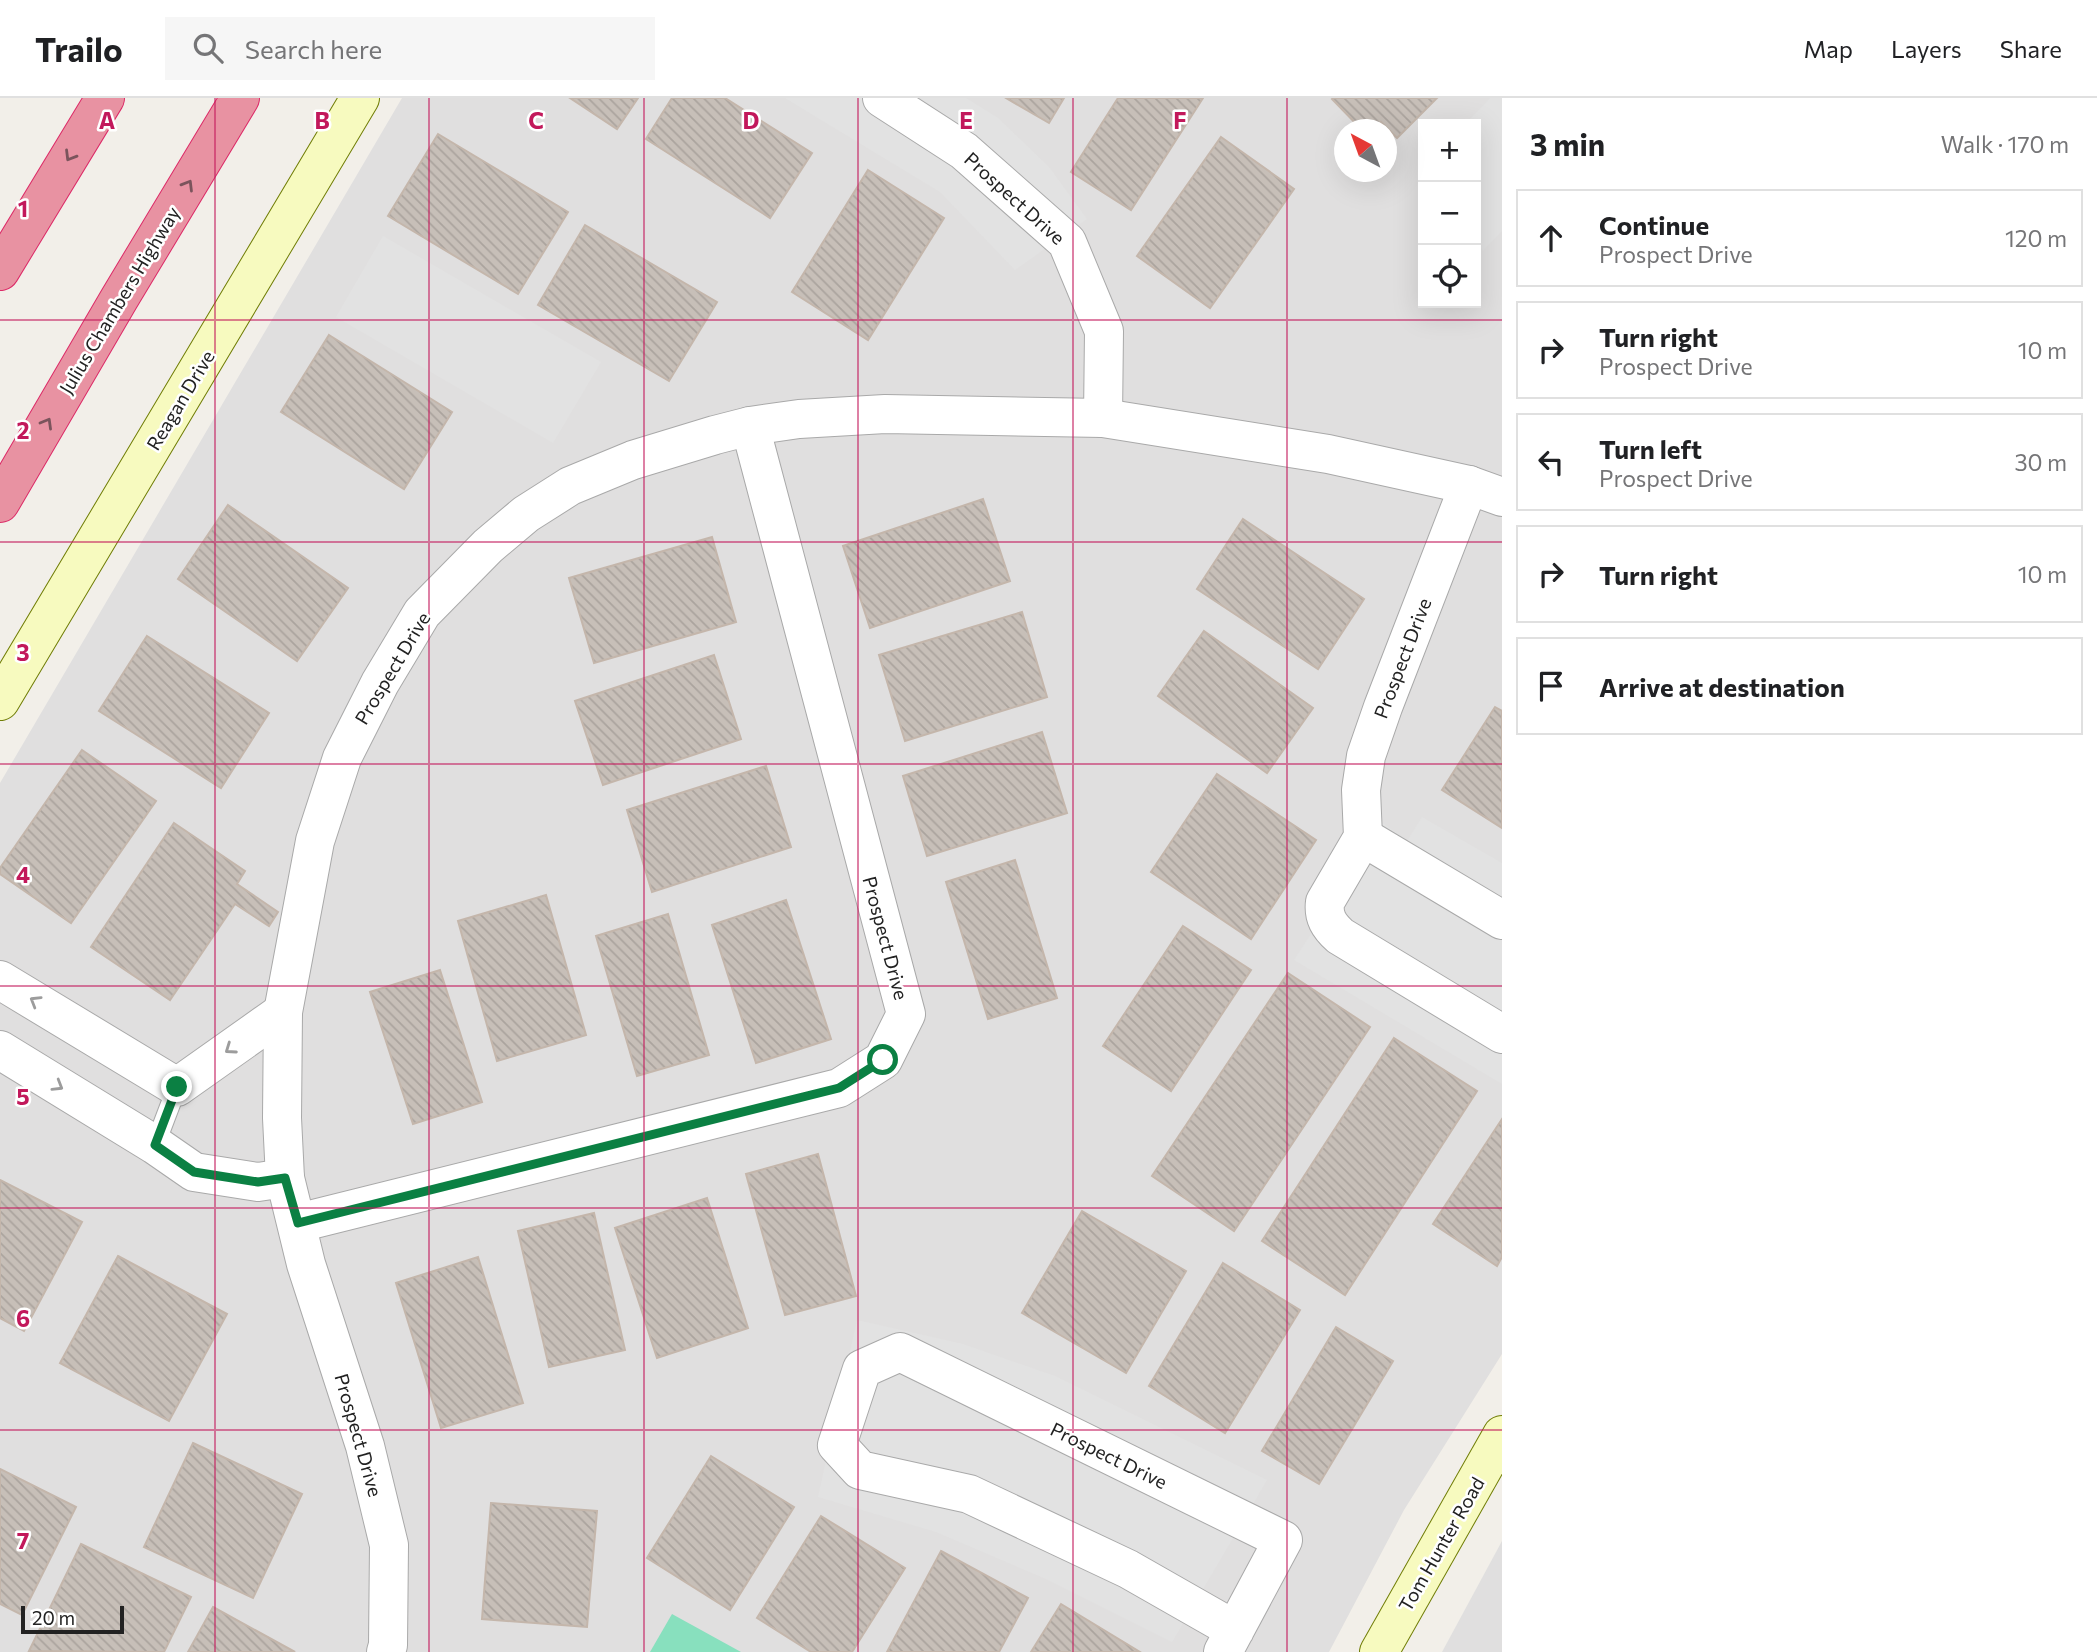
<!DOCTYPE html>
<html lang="en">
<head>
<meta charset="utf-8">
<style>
  :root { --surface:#fff; --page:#f6f6f6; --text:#202124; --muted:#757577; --line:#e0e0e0 }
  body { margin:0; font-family:Commissioner,sans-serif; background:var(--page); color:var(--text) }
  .controls { position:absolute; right:21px; top:21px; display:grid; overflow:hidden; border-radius:0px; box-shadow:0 7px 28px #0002 }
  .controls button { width:63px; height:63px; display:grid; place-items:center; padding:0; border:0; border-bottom:2px solid var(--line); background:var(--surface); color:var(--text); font:35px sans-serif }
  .compass { position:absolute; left:1334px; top:21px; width:63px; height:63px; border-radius:50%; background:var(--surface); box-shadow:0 7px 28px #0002; rotate:319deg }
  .scale { position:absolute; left:21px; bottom:18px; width:103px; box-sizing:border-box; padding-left:7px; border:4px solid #222; border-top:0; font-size:19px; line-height:24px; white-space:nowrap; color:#222; -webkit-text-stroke:5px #fff; paint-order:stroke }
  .stop { position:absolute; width:21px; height:21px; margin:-16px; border:5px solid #0b8043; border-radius:50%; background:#fff }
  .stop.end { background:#0b8043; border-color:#fff; box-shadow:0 2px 7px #0008 }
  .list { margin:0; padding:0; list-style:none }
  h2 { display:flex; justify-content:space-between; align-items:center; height:91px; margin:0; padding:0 28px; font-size:30px }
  h2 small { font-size:23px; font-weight:400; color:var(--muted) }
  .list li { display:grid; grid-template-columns:46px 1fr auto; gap:21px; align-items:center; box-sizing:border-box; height:98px; margin:0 14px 14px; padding:0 14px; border:2px solid var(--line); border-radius:0px }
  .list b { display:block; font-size:26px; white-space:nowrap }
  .list p { margin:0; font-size:23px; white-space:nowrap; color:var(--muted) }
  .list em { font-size:23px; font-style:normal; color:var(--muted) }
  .icon { flex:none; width:38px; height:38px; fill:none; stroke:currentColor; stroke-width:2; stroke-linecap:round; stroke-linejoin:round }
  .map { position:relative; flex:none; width:1502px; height:1554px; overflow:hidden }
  header { display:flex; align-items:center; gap:42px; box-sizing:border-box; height:98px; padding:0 35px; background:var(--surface); border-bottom:2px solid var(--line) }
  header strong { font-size:33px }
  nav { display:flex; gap:38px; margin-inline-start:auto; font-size:24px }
  .search { width:490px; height:63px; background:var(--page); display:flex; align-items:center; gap:18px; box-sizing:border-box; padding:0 24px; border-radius:0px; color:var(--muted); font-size:26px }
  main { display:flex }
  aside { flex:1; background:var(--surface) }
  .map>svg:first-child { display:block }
</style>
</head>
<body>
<header>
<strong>Trailo</strong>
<div class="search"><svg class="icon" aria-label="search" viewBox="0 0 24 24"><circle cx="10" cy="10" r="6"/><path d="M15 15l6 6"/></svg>Search here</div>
<nav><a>Map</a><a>Layers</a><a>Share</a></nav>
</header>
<main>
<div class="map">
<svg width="1502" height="1554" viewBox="0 0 1502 1554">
  <defs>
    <pattern id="building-back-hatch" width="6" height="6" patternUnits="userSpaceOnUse" patternTransform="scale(1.75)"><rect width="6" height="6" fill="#c7bfb8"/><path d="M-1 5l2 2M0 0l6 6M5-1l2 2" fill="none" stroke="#aba49e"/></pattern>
  </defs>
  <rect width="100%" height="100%" fill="#f2efe9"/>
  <g fill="#e0dfdf" fill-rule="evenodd">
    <path d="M402,0H1502V1256L1404,1412L1329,1554H0V685ZM1423,26H1476V205H1423ZM1344,32H1386V74H1344Z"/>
    <polygon points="1502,1443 1502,1554 1442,1554"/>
  </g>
  <polygon fill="#88e0be" points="672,1516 741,1554 650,1554"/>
  <g fill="#e2e2e2">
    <polygon points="785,0 966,0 998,20 1049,69 1087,121 1015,172 940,94"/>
    <polygon points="1490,0 1502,0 1502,133 1483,153 1476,145 1476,26 1465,26"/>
    <polygon points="383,138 601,264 553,345 336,219"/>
    <polygon points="1422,719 1502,765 1502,986 1294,862 1383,725 1407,743"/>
    <polygon points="857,1222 963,1246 1055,1278 1267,1382 1172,1544 1046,1481 936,1434 818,1399"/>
  </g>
  <g fill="url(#building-back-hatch)" stroke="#c4b6ab" stroke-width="2">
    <polygon points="570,0 638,0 617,31"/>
    <polygon points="672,0 725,0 812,55 770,120 646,41"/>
    <polygon points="1006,0 1064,0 1049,25"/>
    <polygon points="1118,0 1203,0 1131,112 1071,74"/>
    <polygon points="1333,0 1437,0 1397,40 1381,24 1373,32 1362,32 1332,1"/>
    <polygon points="438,36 568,114 518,196 388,118"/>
    <polygon points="1221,39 1294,91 1210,210 1137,158"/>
    <polygon points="868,72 944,120 868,242 792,194"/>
    <polygon points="585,127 717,204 669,283 538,207"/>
    <polygon points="329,237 452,314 404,391 281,314"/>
    <polygon points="983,401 1010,483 870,530 843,448"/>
    <polygon points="228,407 348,490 297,563 178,481"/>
    <polygon points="1243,421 1364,501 1318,571 1197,491"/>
    <polygon points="712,439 736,524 594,565 569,480"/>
    <polygon points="1022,514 1047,599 905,643 879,557"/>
    <polygon points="1204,533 1313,610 1267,675 1158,598"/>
    <polygon points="147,538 269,615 221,690 99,613"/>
    <polygon points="714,557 741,641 603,687 575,603"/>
    <polygon points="1495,609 1502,613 1502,730 1442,692"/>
    <polygon points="1042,634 1067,715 927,758 903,678"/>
    <polygon points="82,652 156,703 71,825 0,776 0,770"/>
    <polygon points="766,668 791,749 652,794 627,712"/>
    <polygon points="1217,676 1316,742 1251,841 1151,774"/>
    <polygon points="174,725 245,773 237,786 278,814 269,828 235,806 170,902 91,849"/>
    <polygon points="1015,762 1057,900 988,921 946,784"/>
    <polygon points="546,797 586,937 497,963 458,823"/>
    <polygon points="786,802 831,941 756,965 712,827"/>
    <polygon points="668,816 709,957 637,978 596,838"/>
    <polygon points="1183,828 1251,872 1171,993 1103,948"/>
    <polygon points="440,872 482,1004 413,1026 370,894"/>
    <polygon points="1288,875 1370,929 1234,1133 1152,1078"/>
    <polygon points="1394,940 1477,993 1345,1197 1262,1143"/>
    <polygon points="1502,1021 1502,1159 1497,1168 1433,1126"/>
    <polygon points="818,1056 856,1198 785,1217 746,1076"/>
    <polygon points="0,1082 82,1124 24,1233 0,1220"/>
    <polygon points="707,1100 748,1230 657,1260 615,1130"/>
    <polygon points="1082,1113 1186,1173 1126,1275 1022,1215"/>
    <polygon points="594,1115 625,1252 549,1269 518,1133"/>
    <polygon points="118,1158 227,1216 169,1323 60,1265"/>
    <polygon points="478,1159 523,1305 441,1330 396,1185"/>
    <polygon points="1223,1165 1300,1212 1225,1335 1149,1288"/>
    <polygon points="1336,1229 1393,1263 1319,1386 1262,1353"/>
    <polygon points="193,1345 302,1396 253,1500 144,1449"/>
    <polygon points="711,1358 794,1409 730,1512 647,1460"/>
    <polygon points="0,1371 76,1409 22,1517 0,1506"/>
    <polygon points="491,1405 597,1413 587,1529 482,1521"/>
    <polygon points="821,1418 905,1470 852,1554 811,1554 757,1520"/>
    <polygon points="81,1446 191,1499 164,1554 29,1553"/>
    <polygon points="941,1453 1028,1500 999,1554 887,1554"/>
    <polygon points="1061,1506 1140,1554 1031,1554"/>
    <polygon points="213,1509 295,1554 188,1554"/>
  </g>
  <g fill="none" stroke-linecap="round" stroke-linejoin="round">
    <defs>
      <polyline id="lane" points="155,1047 177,989"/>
      <g id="street">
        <polyline points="882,0 964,53 1067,144 1104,233 1103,320"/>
        <path d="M1469,387L1383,609L1366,658L1361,692L1363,739L1325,804C1323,819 1329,828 1340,838L1502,936"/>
        <polyline points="1363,739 1502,822"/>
        <polyline points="0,882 177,989 283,914"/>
        <polyline points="0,952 155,1047 194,1074 258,1084 285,1080"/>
        <polyline points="298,1125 839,990 883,962 906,916 750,328"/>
        <polyline points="386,1554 388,1547 389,1447 365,1348 306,1166 285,1080 282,1020 283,914 315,743 342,660 380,585 422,515 488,448 526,416 570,388 633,362 715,337 750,328 799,321 885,316 1103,320 1328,356 1469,387 1502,399"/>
        <polyline points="1223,1554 1283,1442 900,1254 862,1271 837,1347 860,1372 969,1396 1128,1471 1235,1532"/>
      </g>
      <g id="secondary">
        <polyline points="0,603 360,0"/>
        <polyline points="1379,1554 1502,1337"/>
      </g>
      <g id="highway">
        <polyline points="0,173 105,0"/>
        <polyline points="0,405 119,201 240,0"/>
      </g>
    </defs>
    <use href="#lane" stroke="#a9a9a9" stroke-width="21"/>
    <use href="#street" stroke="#a9a9a9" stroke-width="40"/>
    <use href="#secondary" stroke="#707d05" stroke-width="40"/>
    <use href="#highway" stroke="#dc2a67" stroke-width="40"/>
    <use href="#lane" stroke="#fff" stroke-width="19"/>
    <use href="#street" stroke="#fff" stroke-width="38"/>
    <use href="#secondary" stroke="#f7fabf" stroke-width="38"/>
    <use href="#highway" stroke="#e892a2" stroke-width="38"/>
  </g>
  <defs><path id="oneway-chevron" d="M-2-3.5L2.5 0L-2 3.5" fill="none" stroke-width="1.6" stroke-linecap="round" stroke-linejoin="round" transform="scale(1.75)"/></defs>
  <g stroke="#7b545c">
    <use href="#oneway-chevron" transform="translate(70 58) rotate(121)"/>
    <use href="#oneway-chevron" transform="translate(188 87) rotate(-59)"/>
    <use href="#oneway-chevron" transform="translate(47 325) rotate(-60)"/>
  </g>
  <g stroke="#9c9c9c">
    <use href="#oneway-chevron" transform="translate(35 903) rotate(-149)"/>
    <use href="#oneway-chevron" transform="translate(230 951) rotate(145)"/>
    <use href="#oneway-chevron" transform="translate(58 988) rotate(31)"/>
  </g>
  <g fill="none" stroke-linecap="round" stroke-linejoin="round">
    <polyline stroke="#0b8043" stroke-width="9" points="177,989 155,1047 194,1074 258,1084 285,1080 298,1125 839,990 883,962"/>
  </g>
  <path fill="none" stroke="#c2185b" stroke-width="2" stroke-opacity="0.55" d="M215,0V1554M429,0V1554M644,0V1554M858,0V1554M1073,0V1554M1287,0V1554M0,222H1502M0,444H1502M0,666H1502M0,888H1502M0,1110H1502M0,1332H1502"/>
  <g text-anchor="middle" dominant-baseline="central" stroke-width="5" stroke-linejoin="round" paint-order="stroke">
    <g font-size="19" fill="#222" stroke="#fff">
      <text transform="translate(1015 100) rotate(42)">Prospect Drive</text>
      <text transform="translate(119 202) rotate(-59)">Julius Chambers Highway</text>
      <text transform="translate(180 302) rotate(-59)">Reagan Drive</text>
      <text transform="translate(1402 560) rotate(-69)">Prospect Drive</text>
      <text transform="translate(392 570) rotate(-59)">Prospect Drive</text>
      <text transform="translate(886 840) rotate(75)">Prospect Drive</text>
      <text transform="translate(359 1337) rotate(74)">Prospect Drive</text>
      <text transform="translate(1109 1357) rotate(26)">Prospect Drive</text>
      <text transform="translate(1441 1446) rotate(-60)">Tom Hunter Road</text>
    </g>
  </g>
  <g font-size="23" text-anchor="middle" font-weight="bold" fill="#c2185b" stroke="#fff" stroke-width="5" stroke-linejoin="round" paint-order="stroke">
    <text x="107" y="31">A</text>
    <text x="322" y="31">B</text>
    <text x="536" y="31">C</text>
    <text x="751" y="31">D</text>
    <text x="966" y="31">E</text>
    <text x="1180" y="31">F</text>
    <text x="23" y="119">1</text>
    <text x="23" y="341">2</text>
    <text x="23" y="563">3</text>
    <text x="23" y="785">4</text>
    <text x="23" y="1007">5</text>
    <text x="23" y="1229">6</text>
    <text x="23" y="1451">7</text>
  </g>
</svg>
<div class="controls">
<button>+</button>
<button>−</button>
<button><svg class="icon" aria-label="locate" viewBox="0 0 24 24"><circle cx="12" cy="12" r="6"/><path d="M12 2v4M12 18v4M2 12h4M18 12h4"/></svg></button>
</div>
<svg class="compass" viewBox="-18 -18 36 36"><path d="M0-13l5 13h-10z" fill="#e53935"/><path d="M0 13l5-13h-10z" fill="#757577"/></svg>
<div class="scale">20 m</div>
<div class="stop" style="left:883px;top:962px"></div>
<div class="stop end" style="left:177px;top:989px"></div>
</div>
<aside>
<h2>3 min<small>Walk · 170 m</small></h2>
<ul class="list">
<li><svg class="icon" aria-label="ahead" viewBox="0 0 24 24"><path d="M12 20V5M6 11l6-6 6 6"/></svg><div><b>Continue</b><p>Prospect Drive</p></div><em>120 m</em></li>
<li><svg class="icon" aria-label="right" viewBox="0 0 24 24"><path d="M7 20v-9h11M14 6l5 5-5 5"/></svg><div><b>Turn right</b><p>Prospect Drive</p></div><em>10 m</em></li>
<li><svg class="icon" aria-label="left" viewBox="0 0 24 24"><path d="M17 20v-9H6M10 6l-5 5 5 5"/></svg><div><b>Turn left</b><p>Prospect Drive</p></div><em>30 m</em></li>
<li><svg class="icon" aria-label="right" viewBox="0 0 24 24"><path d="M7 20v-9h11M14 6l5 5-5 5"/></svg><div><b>Turn right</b></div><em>10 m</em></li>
<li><svg class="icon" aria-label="arrive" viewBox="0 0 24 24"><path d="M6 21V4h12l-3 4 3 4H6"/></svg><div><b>Arrive at destination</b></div></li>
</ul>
</aside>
</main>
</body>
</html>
